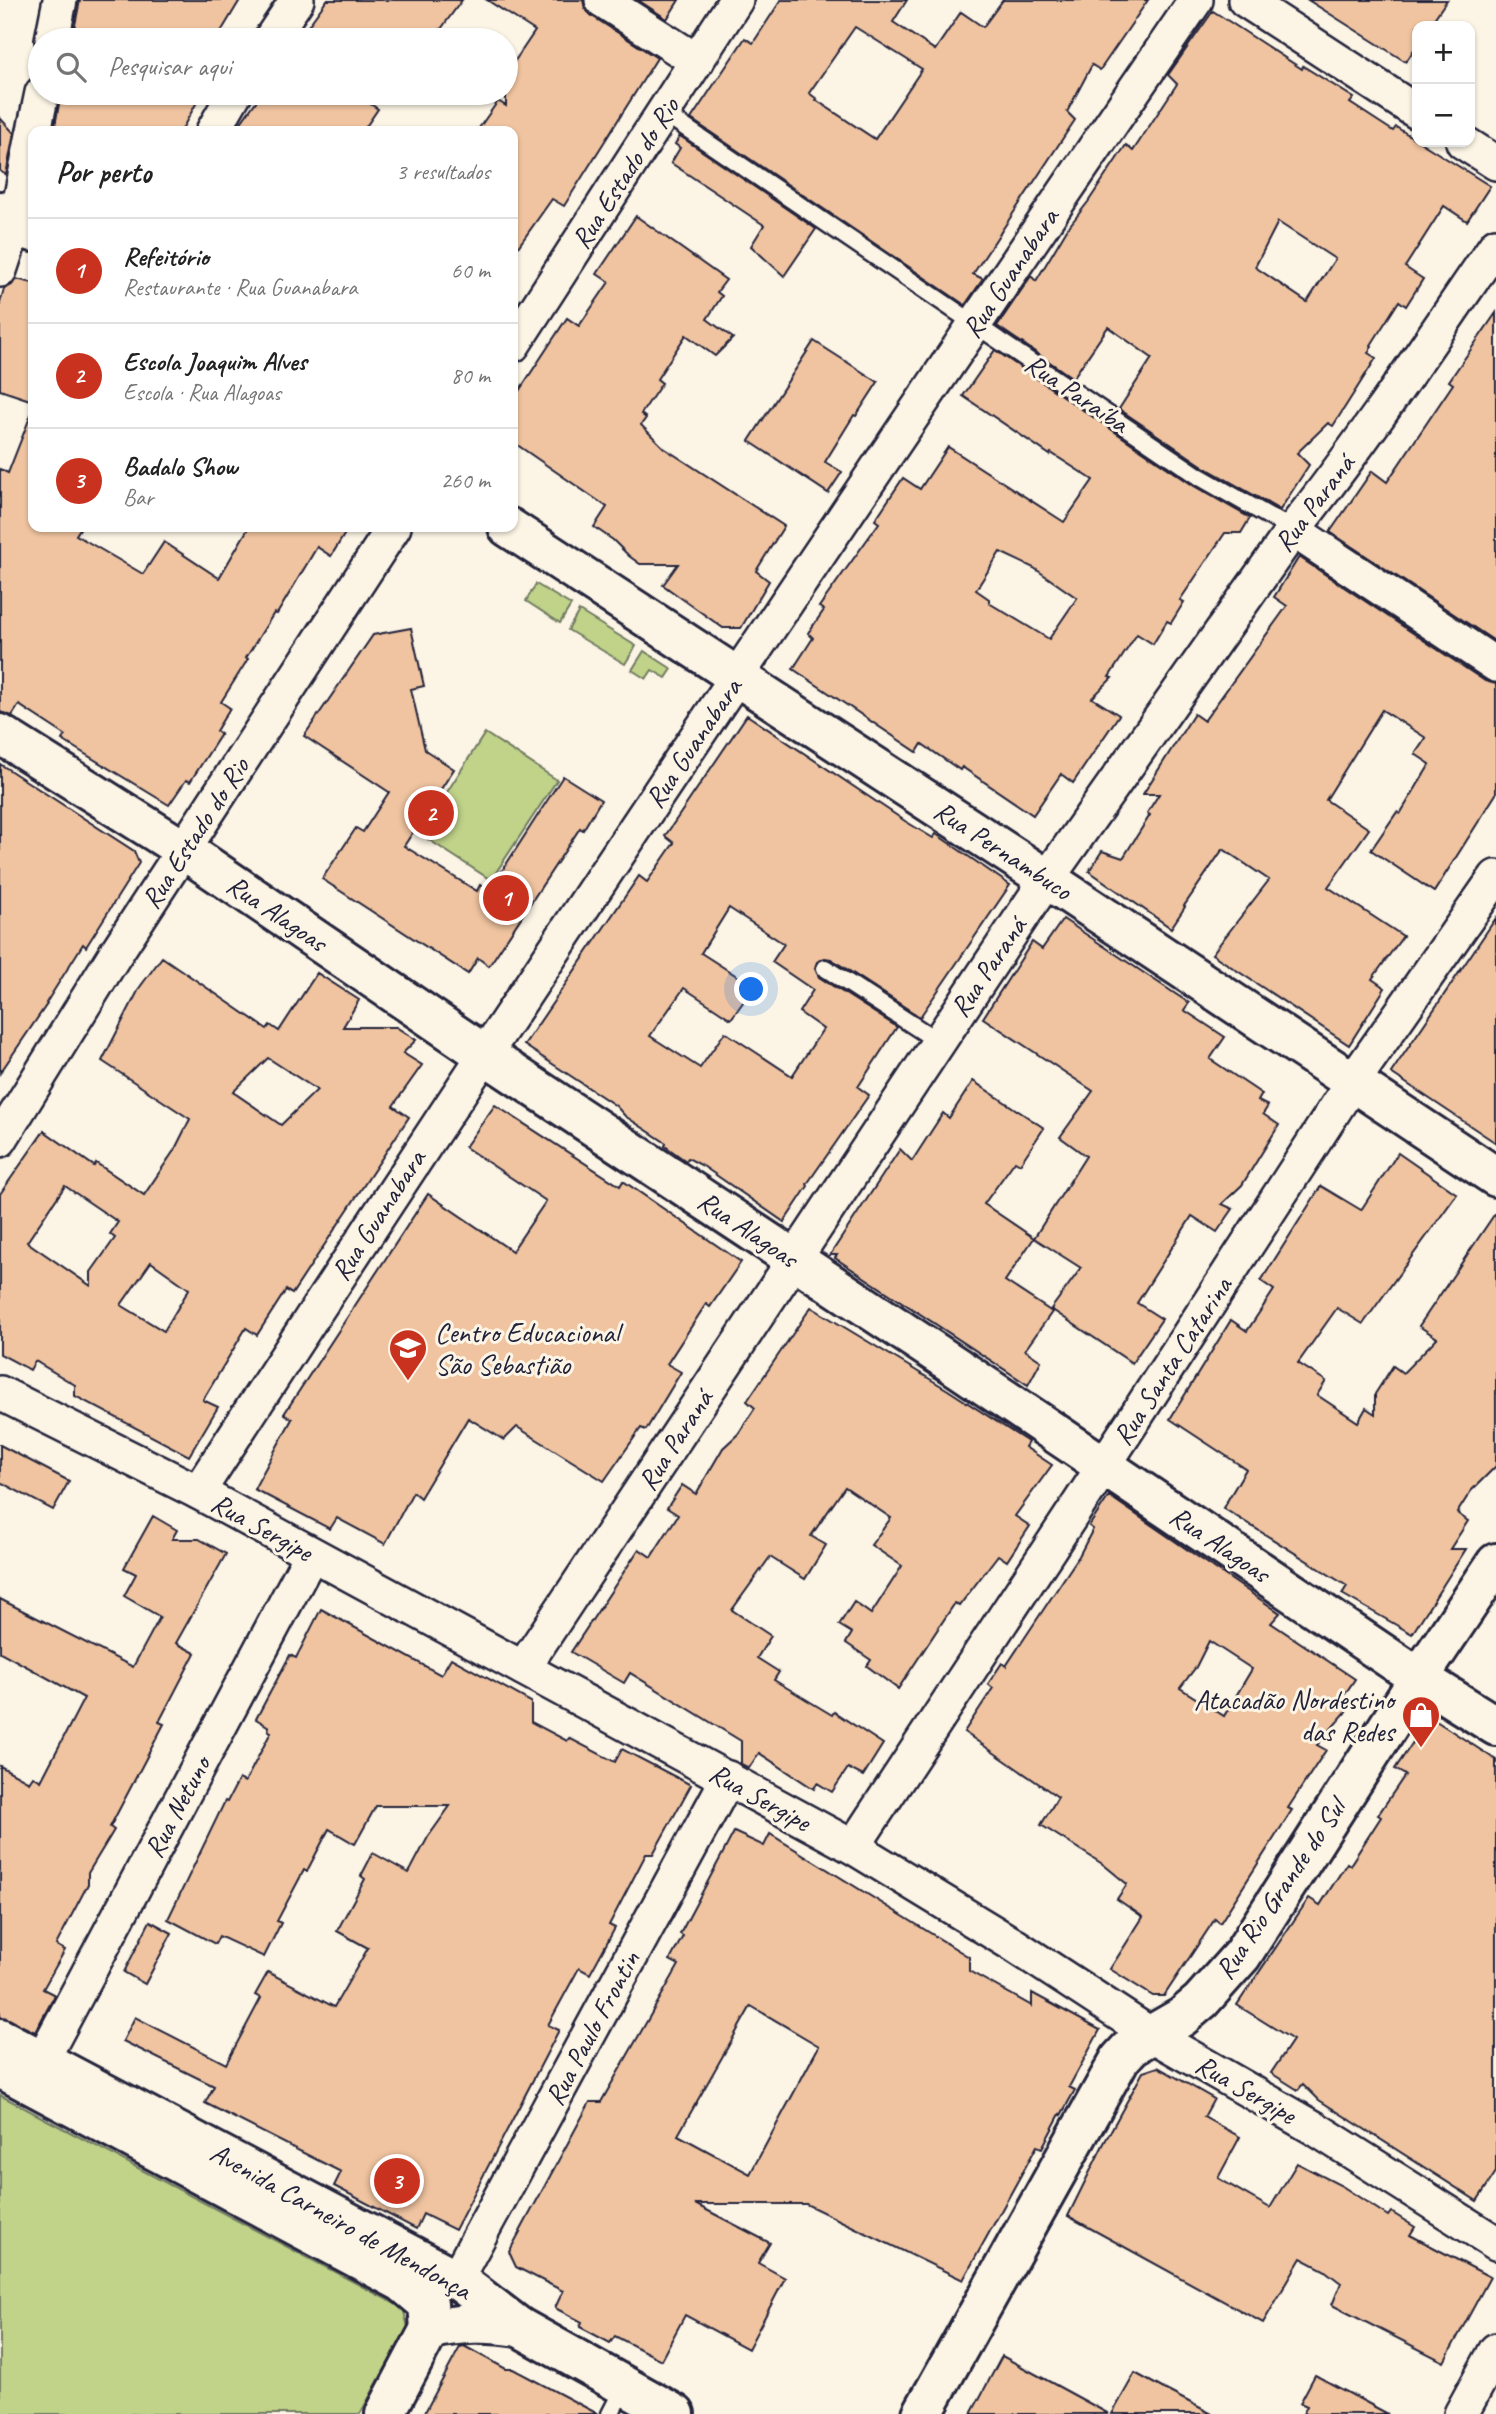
<!DOCTYPE html>
<html lang="pt">
<head>
<meta charset="utf-8">
<style>
  :root { --surface:#fff; --page:#f6f6f6; --text:#222; --muted:#767676; --line:#e0e0e0; --accent:#c8321e }
  body { margin:0; font-family:Caveat,sans-serif; background:var(--page); color:var(--text) }
  .controls { position:absolute; right:21px; top:21px; display:grid; overflow:hidden; border-radius:14px; box-shadow:0 2px 5px #0004 }
  .controls button { width:63px; height:63px; display:grid; place-items:center; padding:0; border:0; border-bottom:2px solid var(--line); background:var(--surface); color:var(--text); font:35px sans-serif }
  .you { position:absolute; left:752px; top:990px; width:24px; height:24px; margin:-18px; border:5px solid #fff; border-radius:50%; background:#1a73e8; box-shadow:0 0 0 10px #1a73e833 }
  .badge { display:grid; place-items:center; width:46px; height:46px; border-radius:50%; background:var(--accent); color:#fff; font-size:23px; font-weight:700 }
  .pin { position:absolute; translate:-50% -50%; border:4px solid #fff; box-shadow:0 2px 7px #0006 }
  .list { margin:0; padding:0; list-style:none }
  h2 { display:flex; justify-content:space-between; align-items:center; height:91px; margin:0; padding:0 28px; font-size:30px }
  h2 small { font-size:23px; font-weight:400; color:var(--muted) }
  .list li { display:grid; grid-template-columns:46px 1fr auto; gap:21px; align-items:center; box-sizing:border-box; height:105px; padding:0 28px; border-top:2px solid var(--line) }
  .list b { display:block; font-size:26px; white-space:nowrap }
  .list p { margin:0; font-size:23px; white-space:nowrap; color:var(--muted) }
  .list em { font-size:23px; font-style:normal; color:var(--muted) }
  .icon { flex:none; width:38px; height:38px; fill:none; stroke:currentColor; stroke-width:2; stroke-linecap:round; stroke-linejoin:round }
  .map { position:relative; flex:none; width:1496px; height:2414px; overflow:hidden }
  .search { position:absolute; background:var(--surface); box-shadow:0 2px 5px #0004; left:28px; top:28px; width:490px; height:77px; display:flex; align-items:center; gap:18px; box-sizing:border-box; padding:0 24px; border-radius:38px; color:var(--muted); font-size:26px }
  .panel { position:absolute; background:var(--surface); box-shadow:0 2px 5px #0004; left:28px; top:126px; width:490px; height:406px; border-radius:14px }
  .map>svg:first-child { display:block }
</style>
</head>
<body>
<div class="map">
<svg width="1496" height="2414" viewBox="0 0 1496 2414">
  <rect width="100%" height="100%" fill="#fcf5e5"/>
  <filter id="ink" filterUnits="userSpaceOnUse"><feTurbulence type="fractalNoise" baseFrequency=".0143" numOctaves="2"/><feDisplacementMap in="SourceGraphic" scale="14" xChannelSelector="R" yChannelSelector="G"/><feConvolveMatrix kernelMatrix="1 2 1 2 8 2 1 2 1" color-interpolation-filters="sRGB"/></filter>
  <g filter="url(#ink)">
    <g fill="#c0d389" stroke="#717a62" stroke-width="2">
      <polygon points="536,584 571,605 560,623 526,601"/>
      <polygon points="579,611 636,646 625,664 568,630"/>
      <polygon points="644,651 672,669 666,678 652,670 646,679 632,670"/>
      <polygon points="485,733 557,780 491,880 420,834"/>
      <polygon points="0,2095 403,2308 408,2327 360,2414 0,2414"/>
    </g>
    <g fill="#f0c4a0" stroke="#22223b" stroke-width="2" fill-rule="evenodd">
      <polygon points="80,0 240,0 216,40 72,40"/>
      <polygon points="327,0 462,0 433,40 298,40"/>
      <polygon points="487,0 583,0 585,9 592,16 657,58 564,206 552,199 513,254 513,131 477,131 498,101 506,106 506,74 535,31"/>
      <polygon points="638,0 679,0 667,19"/>
      <path d="M781,0H907L893,22L935,50L961,12L983,27L1003,0H1148L1100,70L1092,65L1067,112L1075,120L973,274L983,279L965,305L691,119L745,38L753,43ZM855,27L922,69L875,139L816,100L817,99L809,93Z"/>
      <polygon points="1308,0 1447,0 1429,26 1417,26 1417,45 1406,62"/>
      <path d="M1213,11L1302,69L1303,66L1354,98L1350,103L1393,131L1396,127L1490,186L1467,221L1444,206L1405,267L1423,279L1406,306L1399,301L1371,345L1372,346L1368,353L1376,358L1333,426L1328,423L1297,453L1309,465L1280,510L1206,468L1119,409L1152,358L1108,327L1073,378L997,326L1031,276L1036,281L1067,229L1088,202L1126,145L1133,151L1177,84L1168,75ZM1278,222L1335,259L1307,302L1255,267Z"/>
      <polygon points="61,93 202,93 181,131 54,131"/>
      <polygon points="262,93 354,93 378,109 363,131 235,131"/>
      <polygon points="0,118 14,133 6,175 0,171"/>
      <polygon points="680,136 816,229 784,276 751,246 764,225 671,163 680,148 675,144"/>
      <polygon points="636,216 726,280 717,292 722,296 707,319 733,338 715,356 686,335 657,379 662,383 641,414 646,418 641,425 664,448 784,526 756,571 769,581 741,628 723,628 663,585 678,564 640,564 629,556 613,540 594,527 607,507 513,442 513,400 567,318 579,326 609,282 597,274"/>
      <polygon points="16,279 33,283 33,401 0,390 0,303 4,289 12,285"/>
      <polygon points="1496,313 1496,642 1330,532 1372,471 1387,482 1453,384 1449,381"/>
      <polygon points="814,341 878,382 856,416 854,415 825,462 842,472 828,493 749,441"/>
      <path d="M995,350L1194,486L1250,518L1241,533H1225L1180,600L1184,602L1171,623L1167,621L1153,644L1137,634L1109,677L1112,678L1092,698L1119,715L1073,783L1061,774L1033,815L962,767L960,770L922,744L917,752L793,669L813,638L808,633L824,610L819,607L879,523L875,520L903,478L920,489L948,447L1064,522L1093,480L1051,453L1050,455L963,396ZM1000,552L1034,568L1077,598L1049,639L989,603V599L976,590Z"/>
      <polygon points="32,412 33,527 81,527 76,535 143,574 164,542 219,578 249,527 349,527 331,556 317,547 277,614 274,613 246,658 248,659 221,702 230,708 216,731 221,734 190,782 186,780 169,805 62,740 65,735 19,705 12,716 0,712 0,469 8,473"/>
      <polygon points="1299,557 1485,681 1496,684 1496,794 1434,892 1371,850 1397,812 1400,814 1430,764 1415,754 1426,738 1382,710 1326,800 1369,829 1328,887 1403,936 1372,979 1385,988 1349,1045 1212,954 1269,880 1223,849 1184,906 1185,907 1171,928 1089,871 1102,851 1123,858 1150,815 1147,813 1159,794 1143,794 1194,714 1204,721 1287,606 1274,597"/>
      <polygon points="411,628 424,686 411,689 425,750 454,769 404,846 477,891 480,885 489,891 563,776 601,800 583,830 580,828 489,966 478,958 468,974 322,879 356,828 363,832 389,792 304,736 373,635"/>
      <path d="M747,715L905,821L933,838L936,834L1010,885L920,1017L831,959L825,958L817,962L815,968L819,977L897,1027L858,1087L869,1095L807,1184L808,1186L784,1222L703,1166L688,1158L686,1161L665,1146L666,1143L625,1116L616,1106L524,1045L639,876L647,882L674,843L665,836ZM729,908L784,944L772,962L813,990L799,1012L823,1029L792,1076L725,1032L700,1068L650,1036L684,988L731,1019L754,987L701,953Z"/>
      <polygon points="0,764 134,851 139,863 86,947 83,944 46,1003 47,1004 0,1073"/>
      <polygon points="1496,918 1496,1143 1391,1073"/>
      <polygon points="1063,919 1189,1003 1184,1010 1225,1037 1210,1059 1262,1094 1258,1101 1268,1106 1263,1114 1279,1125 1242,1185 1222,1204 1233,1209 1217,1232 1192,1216 1137,1303 1162,1319 1132,1363 1051,1309 1081,1268 1034,1238 1005,1281 1052,1312 1025,1350 1041,1361 1028,1385 835,1258 837,1255 830,1255 900,1149 912,1161 943,1113 949,1118 973,1081 1044,1128 1020,1164 1015,1161 984,1204 1034,1238 1086,1156 1060,1137 1093,1091 983,1018 1032,942 1042,949"/>
      <path d="M162,957L267,1029L270,1025L279,1031L317,973L359,1000L343,1027H396L416,1040L403,1053L422,1065L393,1106L409,1117L292,1294L286,1290L257,1335L246,1328L203,1400L218,1407L189,1456L75,1396V1385L35,1361L30,1370L0,1354V1194L44,1131L94,1166L96,1163L144,1195L175,1149L190,1119L102,1061L140,987ZM268,1058L317,1090L281,1125L233,1092ZM65,1186L118,1222L110,1234L115,1238L91,1272V1286L27,1242ZM151,1262L189,1289L164,1331L121,1305Z"/>
      <polygon points="495,1105 620,1186 623,1181 741,1262 710,1307 706,1304 667,1364 681,1372 646,1430 641,1428 604,1481 517,1427 504,1440 468,1418 420,1498 413,1492 385,1544 337,1518 330,1529 254,1489 292,1419 284,1414 428,1194 512,1251 546,1201 465,1147"/>
      <polygon points="1398,1153 1457,1194 1363,1324 1337,1308 1298,1363 1326,1381 1317,1395 1358,1422 1366,1408 1375,1414 1375,1394 1393,1366 1403,1373 1437,1338 1419,1326 1496,1212 1496,1466 1471,1491 1457,1513 1468,1521 1450,1549 1466,1549 1412,1634 1342,1594 1347,1586 1223,1508 1246,1469 1170,1419 1231,1320 1247,1331 1274,1290 1261,1281 1321,1186 1361,1210"/>
      <polygon points="811,1307 948,1390 1028,1442 1025,1447 1052,1465 1015,1516 1030,1526 1007,1561 998,1555 959,1606 955,1603 898,1689 867,1666 871,1660 846,1643 852,1633 839,1625 854,1602 871,1614 902,1566 871,1545 891,1518 845,1487 811,1536 826,1545 805,1579 770,1557 732,1610 771,1636 757,1658 779,1672 774,1680 832,1715 834,1712 883,1744 863,1776 848,1768 832,1792 817,1783 814,1789 759,1753 749,1768 741,1764 741,1741 630,1673 624,1683 571,1652 639,1549 651,1557 678,1515 667,1508 682,1485 696,1494 723,1448 738,1434 755,1408 747,1401"/>
      <polygon points="0,1445 69,1481 53,1510 0,1482"/>
      <path d="M1109,1496L1280,1613L1271,1623L1355,1679L1343,1697L1351,1702L1345,1713L1317,1745L1326,1750L1288,1808L1292,1810L1220,1923L1215,1919L1164,1996H1153L1110,1969L1143,1917L1117,1899L1127,1884L1104,1865L1041,1825L1058,1797L964,1732L993,1688L988,1684L1002,1663L1006,1666L1079,1556L1093,1529L1089,1526ZM1209,1641L1252,1669L1224,1716L1180,1688L1196,1667Z"/>
      <polygon points="153,1516 177,1530 172,1539 199,1539 226,1554 176,1643 195,1653 159,1722 164,1724 110,1827 114,1830 88,1873 88,1884 56,1945 65,1950 43,1989 55,1995 35,2032 0,2016 0,1766 29,1782 33,1776 41,1781 84,1698 0,1652 0,1599 133,1667 160,1617 124,1596 136,1574 124,1568"/>
      <polygon points="321,1609 441,1675 451,1658 531,1702 531,1722 567,1741 569,1738 615,1762 622,1749 691,1785 653,1854 646,1854 609,1925 615,1928 590,1974 579,1968 548,2025 559,2030 455,2230 423,2214 416,2229 334,2186 341,2172 205,2103 214,2086 123,2041 135,2017 226,2064 261,1998 255,1995 268,1972 334,2007 368,1948 337,1931 365,1879 361,1876 373,1853 409,1873 428,1837 450,1806 376,1806 355,1844 329,1829 307,1871 304,1870 277,1921 281,1923 264,1957 219,1936 215,1944 168,1919 225,1801 227,1802 239,1779 245,1782 271,1732 268,1730 269,1727 256,1719 290,1655 296,1658"/>
      <polygon points="1430,1717 1496,1760 1496,2172 1477,2201 1319,2100 1303,2084 1298,2090 1271,2073 1293,2040 1237,2005 1309,1898 1320,1905 1347,1863 1350,1865 1381,1817 1378,1815 1405,1775 1395,1769"/>
      <path d="M734,1832L764,1846L770,1834L969,1957V1971L1032,2006V1993L1100,2030L1069,2087L1075,2090L1061,2115L1060,2114L1042,2148L1037,2146L963,2280L806,2204H695L770,2243L758,2263L785,2278L748,2349L685,2315L661,2360L615,2336L610,2343L580,2327L582,2322L555,2308L563,2291L516,2267L509,2252L590,2102H601L679,1965L670,1960L683,1936L680,1934ZM751,2006L819,2046L750,2174L678,2135Z"/>
      <polygon points="150,1921 172,1933 145,1984 124,1972"/>
      <polygon points="1158,2067 1214,2099 1204,2117 1240,2137 1218,2178 1270,2208 1297,2163 1342,2186 1388,2216 1391,2212 1415,2227 1410,2235 1490,2277 1444,2362 1332,2305 1341,2283 1324,2270 1301,2258 1263,2323 1068,2216 1103,2145 1143,2072"/>
      <polygon points="464,2346 506,2369 513,2369 598,2414 424,2414 460,2347"/>
      <polygon points="1002,2356 1052,2383 1109,2414 971,2414"/>
      <polygon points="1135,2373 1164,2389 1212,2414 1112,2414"/>
      <polygon points="1315,2375 1388,2414 1303,2414 1307,2406 1300,2403"/>
    </g>
    <g fill="none" stroke-linecap="round" stroke-linejoin="round">
      <defs>
        <g id="service">
          <polyline points="664,113 1200,477 1293,530"/>
          <polyline points="825,968 939,1042"/>
          <polyline points="610,2414 624,2387"/>
        </g>
        <g id="minor">
          <polyline points="602,0 697,61"/>
          <polyline points="1245,0 1417,112"/>
          <polyline points="52,40 60,0"/>
          <polyline points="270,40 297,0"/>
          <polyline points="34,131 42,93"/>
          <polyline points="213,131 235,93"/>
          <polyline points="1463,142 1496,163"/>
          <polyline points="0,270 16,222 33,135"/>
          <polyline points="513,345 736,0"/>
          <polyline points="1293,530 1496,665"/>
          <polyline points="0,1140 114,956 394,527"/>
          <polyline points="0,1393 198,1492 853,1847 1014,1945 1150,2034 1316,2129 1496,2243"/>
          <path d="M198,1492C524,990 858,493 1196,0"/>
          <path d="M523,1668L1047,879L1293,530C1366,438 1430,341 1496,245"/>
          <polyline points="853,1847 1092,1484 1354,1080 1496,877"/>
          <polyline points="42,2060 311,1555"/>
          <polyline points="456,2279 728,1778"/>
          <polyline points="1461,2414 1496,2350"/>
        </g>
        <g id="tertiary">
          <polyline points="0,211 33,232"/>
          <polyline points="508,527 1047,879 1496,1177"/>
          <polyline points="0,734 184,850 484,1054 960,1369 1419,1678 1496,1726"/>
          <path d="M385,2414L430,2329C463,2323 486,2322 519,2327"/>
          <polyline points="922,2414 1120,2059 1132,2046 1182,2017 1201,2001 1242,1955 1419,1678 1496,1563"/>
        </g>
        <g id="secondary">
          <polyline points="0,2038 456,2279 519,2327 675,2414"/>
          <polyline points="0,2068 402,2282 428,2304 430,2329"/>
        </g>
      </defs>
      <use href="#service" stroke="#22223b" stroke-width="21"/>
      <use href="#minor" stroke="#22223b" stroke-width="38"/>
      <use href="#tertiary" stroke="#22223b" stroke-width="44"/>
      <use href="#secondary" stroke="#22223b" stroke-width="44"/>
      <use href="#service" stroke="#fcf5e5" stroke-width="16"/>
      <use href="#minor" stroke="#fcf5e5" stroke-width="33"/>
      <use href="#tertiary" stroke="#fcf5e5" stroke-width="38"/>
      <use href="#secondary" stroke="#fcf5e5" stroke-width="38"/>
    </g>
  </g>
  <defs>
    <symbol id="school-pin" viewBox="-11 -11 22 30"><path d="M0 17L-7.5 6A9.5 9.5 0 1 1 7.5 6Z" fill="#c8321e" stroke="#fcf5e5"/><path d="M0-5L7-2L0 1L-7-2ZM-4 1L0 2.5L4 1V4Q0 6-4 4Z" fill="#fff"/></symbol>
    <symbol id="shop-pin" viewBox="-11 -11 22 30"><path d="M0 17L-7.5 6A9.5 9.5 0 1 1 7.5 6Z" fill="#c8321e" stroke="#fcf5e5"/><path d="M-5-2.5h2.3a2.7 3.5 0 0 1 5.4 0H5L5.5 6h-11ZM-1.5-2.5h3a1.5 2.3 0 0 0-3 0Z" fill="#fff"/></symbol>
  </defs>
  <g fill-rule="evenodd">
    <use href="#school-pin" x="386" y="1326" width="44" height="60"/>
    <use href="#shop-pin" x="1399" y="1693" width="44" height="60"/>
  </g>
  <g text-anchor="middle" dominant-baseline="central" stroke-width="6" stroke-linejoin="round" paint-order="stroke">
    <g font-size="28" fill="#22223b" stroke="#fcf5e5">
      <text transform="translate(625 173) rotate(-57)">Rua Estado do Rio</text>
      <text transform="translate(1010 273) rotate(-56)">Rua Guanabara</text>
      <text transform="translate(1077 393) rotate(34)">Rua Paraíba</text>
      <text transform="translate(1314 503) rotate(-53)">Rua Paraná</text>
      <text transform="translate(693 743) rotate(-56)">Rua Guanabara</text>
      <text transform="translate(195 833) rotate(-57)">Rua Estado do Rio</text>
      <text transform="translate(1003 850) rotate(33)">Rua Pernambuco</text>
      <text transform="translate(277 913) rotate(34)">Rua Alagoas</text>
      <text transform="translate(988 967) rotate(-56)">Rua Paraná</text>
      <text transform="translate(378 1215) rotate(-57)">Rua Guanabara</text>
      <text transform="translate(748 1229) rotate(34)">Rua Alagoas</text>
      <text transform="translate(1172 1361) rotate(-57)">Rua Santa Catarina</text>
      <text transform="translate(675 1440) rotate(-57)">Rua Paraná</text>
      <text transform="translate(262 1527) rotate(29)">Rua Sergipe</text>
      <text transform="translate(1220 1544) rotate(34)">Rua Alagoas</text>
      <text transform="translate(760 1797) rotate(29)">Rua Sergipe</text>
      <text transform="translate(177 1807) rotate(-62)">Rua Netuno</text>
      <text transform="translate(1280 1889) rotate(-56)">Rua Rio Grande do Sul</text>
      <text transform="translate(592 2028) rotate(-62)">Rua Paulo Frontin</text>
      <text transform="translate(1246 2089) rotate(30)">Rua Sergipe</text>
      <text transform="translate(341 2221) rotate(29)">Avenida Carneiro de Mendonça</text>
    </g>
    <g font-size="28" fill="#22223b" stroke="#fcf5e5" text-anchor="start">
      <text x="435" y="1332">Centro Educacional<tspan x="435" dy="32">São Sebastião</tspan></text>
      <text x="1394" y="1699" text-anchor="end">Atacadão Nordestino<tspan x="1394" dy="32">das Redes</tspan></text>
    </g>
  </g>
</svg>
<div class="controls">
<button>+</button>
<button>−</button>
</div>
<div class="you"></div>
<div class="pin badge" style="left:506px;top:898px">1</div>
<div class="pin badge" style="left:431px;top:813px">2</div>
<div class="pin badge" style="left:397px;top:2181px">3</div>
<div class="search"><svg class="icon" aria-label="search" viewBox="0 0 24 24"><circle cx="10" cy="10" r="6"/><path d="M15 15l6 6"/></svg>Pesquisar aqui</div>
<section class="panel">
<h2>Por perto<small>3 resultados</small></h2>
<ul class="list">
<li><span class="badge">1</span><div><b>Refeitório</b><p>Restaurante · Rua Guanabara</p></div><em>60 m</em></li>
<li><span class="badge">2</span><div><b>Escola Joaquim Alves</b><p>Escola · Rua Alagoas</p></div><em>80 m</em></li>
<li><span class="badge">3</span><div><b>Badalo Show</b><p>Bar</p></div><em>260 m</em></li>
</ul>
</section>
</div>
</body>
</html>
